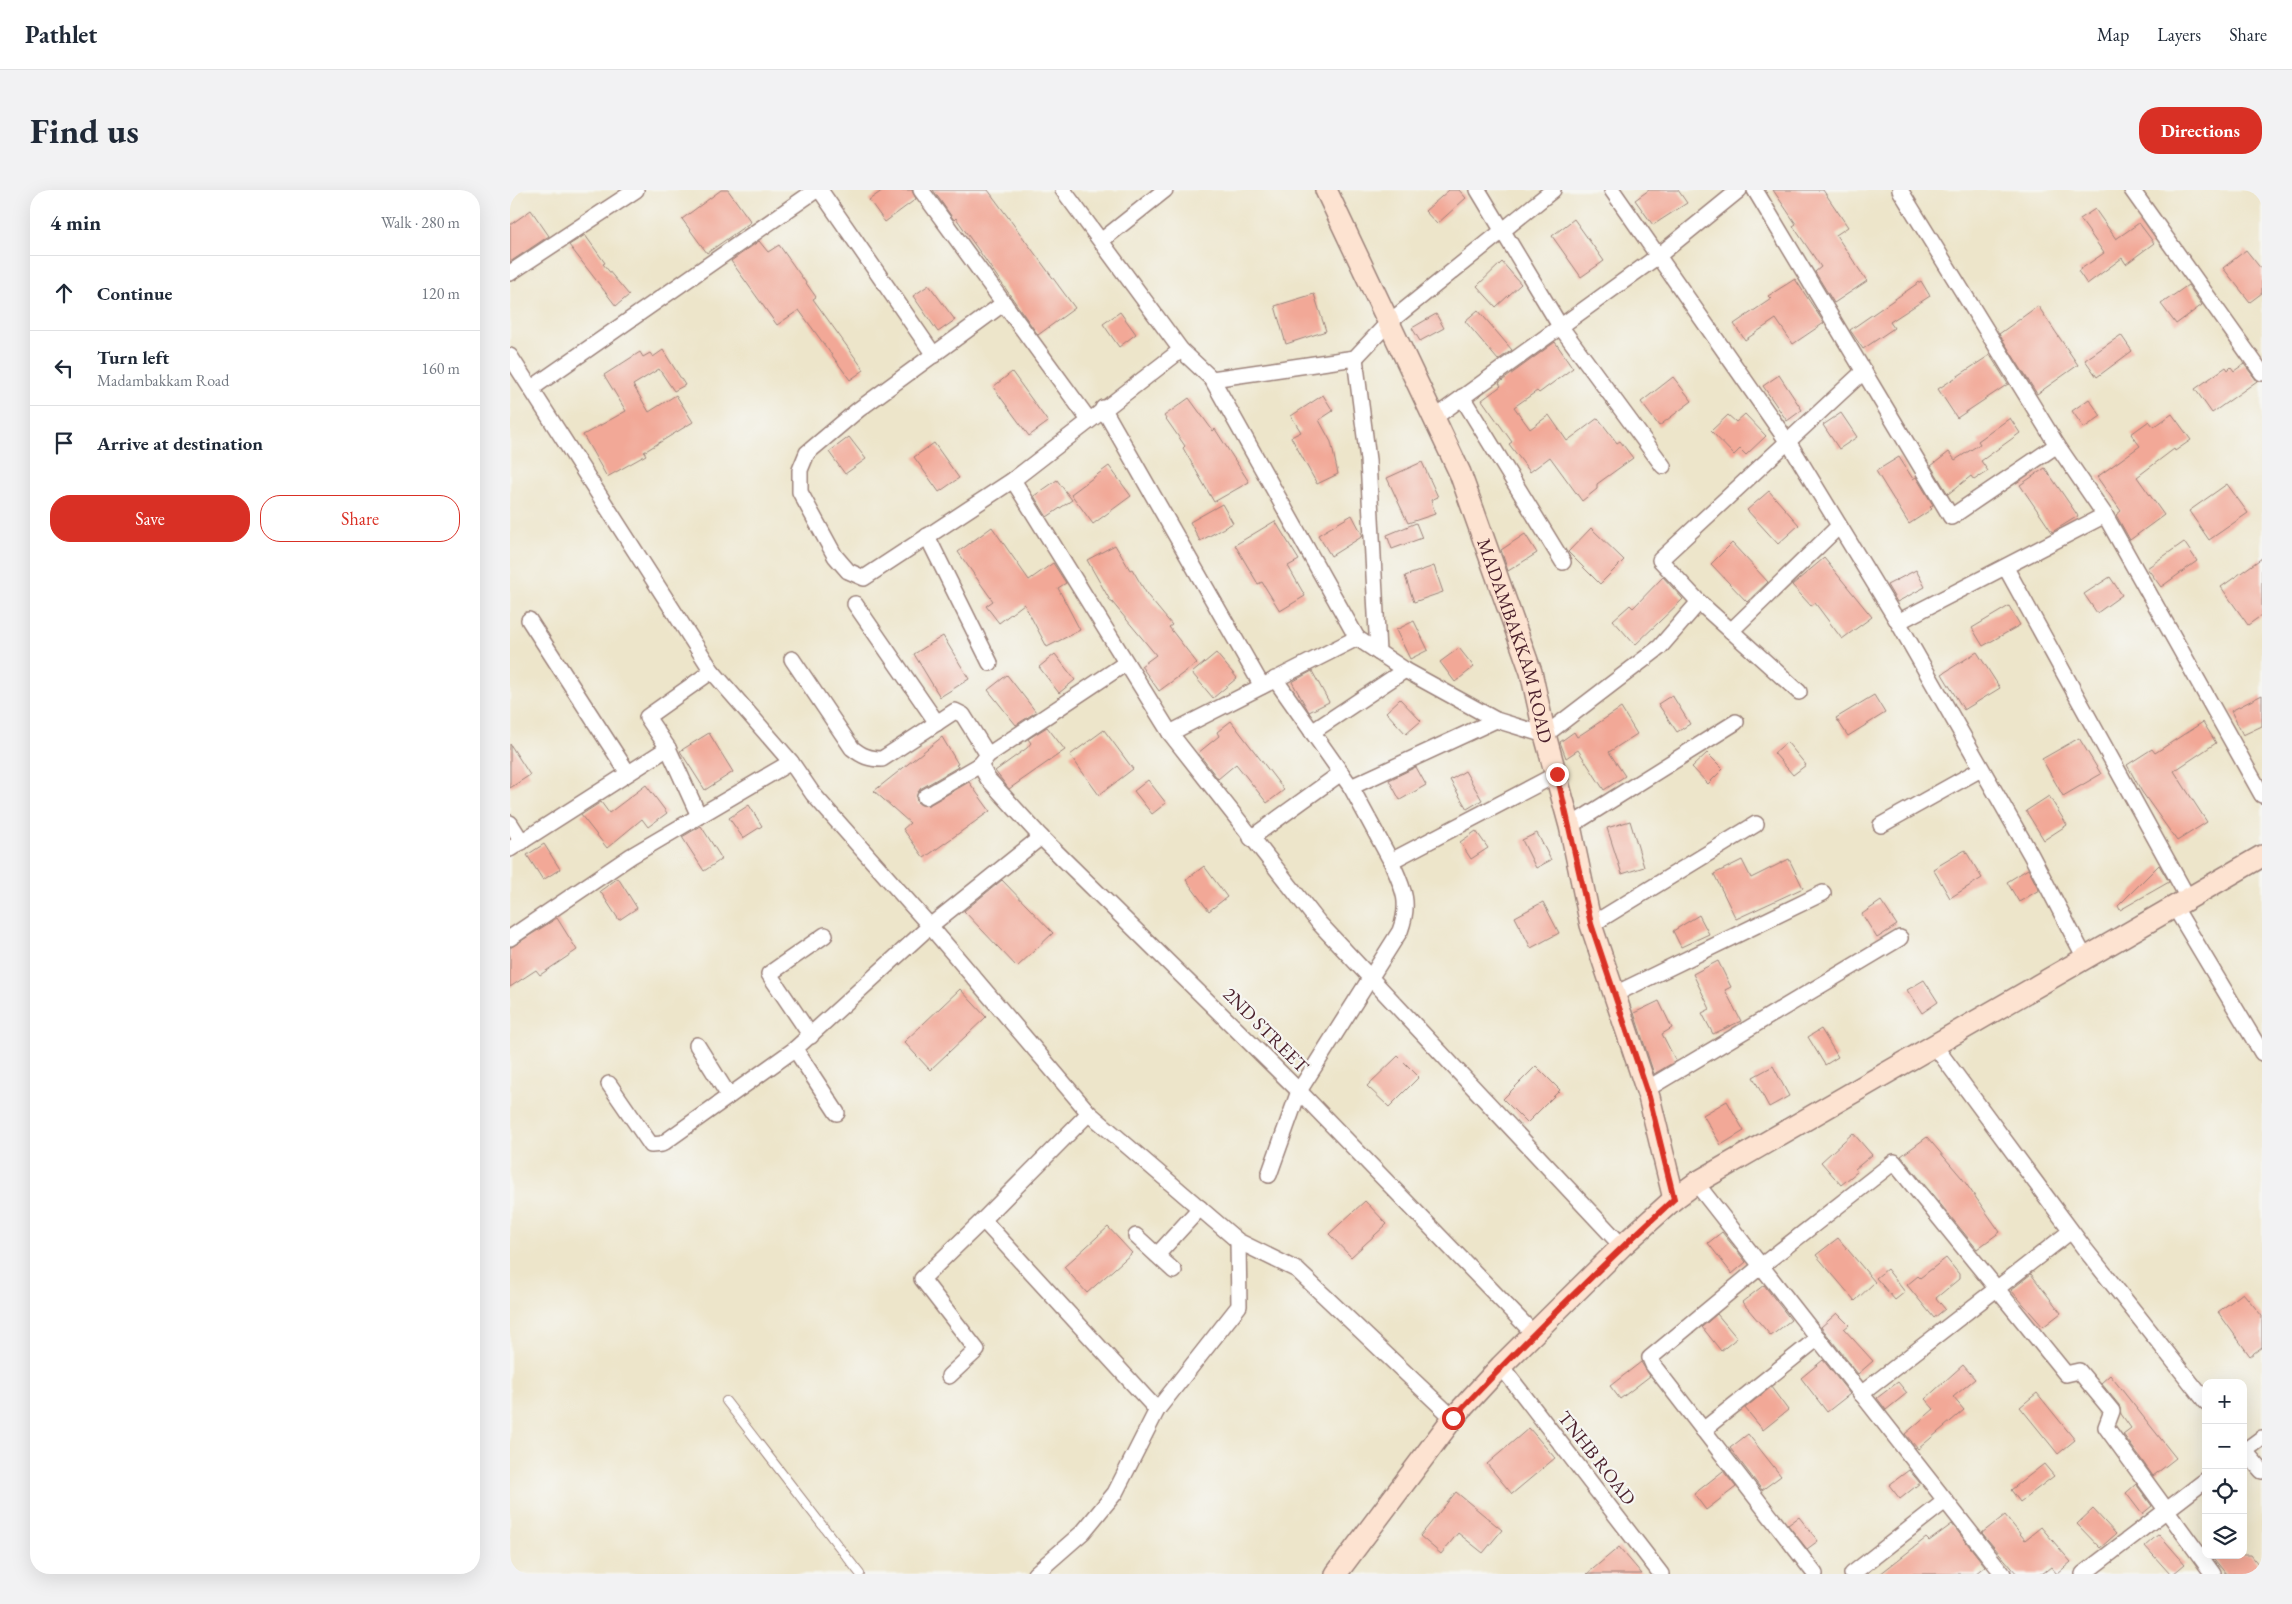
<!DOCTYPE html>
<html lang="en">
<head>
<meta charset="utf-8">
<style>
  :root { --surface:#fff; --page:#f2f2f3; --text:#1f2937; --muted:#747a83; --line:#e0e1e3; --accent:#d93025 }
  body { margin:0; font-family:"EB Garamond",serif; background:var(--page); color:var(--text) }
  .controls { position:absolute; right:15px; bottom:15px; display:grid; overflow:hidden; border-radius:10px; box-shadow:0 5px 20px #0002 }
  .controls button { width:45px; height:45px; display:grid; place-items:center; padding:0; border:0; border-bottom:1px solid var(--line); background:var(--surface); color:var(--text); font:25px sans-serif }
  .stop { position:absolute; width:15px; height:15px; margin:-11px; border:4px solid #d93025; border-radius:50%; background:#fff }
  .stop.end { background:#d93025; border-color:#fff; box-shadow:0 1px 5px #0008 }
  .list { margin:0; padding:0; list-style:none }
  h2 { display:flex; justify-content:space-between; align-items:center; height:65px; margin:0; padding:0 20px; font-size:21px }
  h2 small { font-size:16px; font-weight:400; color:var(--muted) }
  .list li { display:grid; grid-template-columns:32px 1fr auto; gap:15px; align-items:center; box-sizing:border-box; height:75px; padding:0 20px; border-top:1px solid var(--line) }
  .list b { display:block; font-size:19px; white-space:nowrap }
  .list p { margin:0; font-size:16px; white-space:nowrap; color:var(--muted) }
  .list em { font-size:16px; font-style:normal; color:var(--muted) }
  .actions { display:flex; gap:10px; padding:15px 20px }
  .actions a { flex:1; padding:11px 0; border:1px solid var(--accent); border-radius:20px; text-align:center; font-size:18px; color:var(--accent) }
  .actions .main { background:var(--accent); color:#fff }
  .icon { flex:none; width:28px; height:28px; fill:none; stroke:currentColor; stroke-width:2; stroke-linecap:round; stroke-linejoin:round }
  .map { position:relative; flex:none; width:1752px; height:1384px; overflow:hidden; border-radius:20px }
  header { display:flex; align-items:center; gap:30px; box-sizing:border-box; height:70px; padding:0 25px; background:var(--surface); border-bottom:1px solid var(--line) }
  header strong { font-size:24px }
  nav { display:flex; gap:28px; margin-inline-start:auto; font-size:18px }
  .intro { display:flex; align-items:center; justify-content:space-between; box-sizing:border-box; height:120px; padding:0 30px }
  h1 { margin:0; font-size:35px }
  .button { padding:12px 22px; border-radius:20px; background:var(--accent); color:#fff; font-size:18px; font-weight:700 }
  main { display:flex; gap:30px; padding:0 30px }
  aside { flex:1; background:var(--surface); border-radius:20px; box-shadow:0 5px 20px #0002 }
  .map>svg:first-child { display:block }
</style>
</head>
<body>
<header>
<strong>Pathlet</strong>
<nav><a>Map</a><a>Layers</a><a>Share</a></nav>
</header>
<div class="intro"><h1>Find us</h1><a class="button">Directions</a></div>
<main>
<aside>
<h2>4 min<small>Walk · 280 m</small></h2>
<ul class="list">
<li><svg class="icon" aria-label="ahead" viewBox="0 0 24 24"><path d="M12 20V5M6 11l6-6 6 6"/></svg><div><b>Continue</b></div><em>120 m</em></li>
<li><svg class="icon" aria-label="left" viewBox="0 0 24 24"><path d="M17 20v-9H6M10 6l-5 5 5 5"/></svg><div><b>Turn left</b><p>Madambakkam Road</p></div><em>160 m</em></li>
<li><svg class="icon" aria-label="arrive" viewBox="0 0 24 24"><path d="M6 21V4h12l-3 4 3 4H6"/></svg><div><b>Arrive at destination</b></div></li>
</ul>
<div class="actions"><a class="main">Save</a><a>Share</a></div>
</aside>
<div class="map">
<svg width="1752" height="1384" viewBox="0 0 1752 1384">
  <rect width="100%" height="100%" fill="#f6f6f2"/>
  <filter id="ink" filterUnits="userSpaceOnUse"><feTurbulence type="fractalNoise" baseFrequency=".02" numOctaves="2"/><feDisplacementMap in="SourceGraphic" scale="10" xChannelSelector="R" yChannelSelector="G"/><feConvolveMatrix kernelMatrix="1 2 1 2 8 2 1 2 1" color-interpolation-filters="sRGB"/></filter>
  <filter id="wash" filterUnits="userSpaceOnUse"><feTurbulence type="fractalNoise" baseFrequency=".0096" numOctaves="4" result="noise"/><feDisplacementMap in="SourceGraphic" scale="20" xChannelSelector="R" yChannelSelector="G"/><feGaussianBlur stdDeviation="1.12" result="paint"/><feColorMatrix in="noise" values="0 0 0 0 0 0 0 0 0 0 0 0 0 0 0 0 0 1.4 0 .05"/><feComposite in="paint" operator="in"/></filter>
  <g filter="url(#wash)">
    <rect width="100%" height="100%" fill="#ede5ca"/>
    <g id="blocks">
      <g fill="#f2a897">
        <polygon points="211,0 218,0 241,32 197,63 172,29"/>
        <polygon points="373,0 402,0 406,9 375,32 359,10"/>
        <polygon points="423,0 478,0 565,118 528,145 446,28 444,30"/>
        <polygon points="939,0 949,0 956,8 927,34 915,21"/>
        <polygon points="1139,0 1168,0 1177,13 1143,35 1125,10"/>
        <polygon points="1263,0 1313,0 1338,37 1326,45 1357,91 1324,113 1305,82 1311,77 1283,36 1286,34"/>
        <polygon points="1585,19 1606,49 1629,33 1644,53 1616,74 1612,68 1577,94 1568,81 1594,63 1570,29"/>
        <polygon points="21,20 39,46 0,72 0,35"/>
        <polygon points="1064,29 1094,71 1071,87 1042,46"/>
        <polygon points="75,45 95,73 93,74 119,105 106,116 59,55"/>
        <polygon points="249,51 258,62 269,55 306,107 303,109 354,180 340,190 289,120 267,135 221,71"/>
        <polygon points="1736,60 1752,80 1752,103 1740,112 1713,78"/>
        <polygon points="992,72 1011,94 986,117 967,96"/>
        <polygon points="1285,89 1314,133 1283,154 1266,129 1235,150 1224,134 1261,109 1258,106"/>
        <polygon points="1411,91 1420,106 1380,132 1384,138 1353,159 1340,140"/>
        <polygon points="419,95 445,130 428,142 403,106"/>
        <polygon points="1678,95 1692,115 1666,134 1651,114"/>
        <polygon points="804,104 816,141 776,154 765,116"/>
        <polygon points="1528,116 1568,175 1527,204 1489,144"/>
        <polygon points="968,120 1002,160 988,170 955,131"/>
        <polygon points="610,122 626,144 609,157 593,134"/>
        <polygon points="926,124 934,138 910,151 902,138"/>
        <polygon points="1611,145 1622,161 1587,187 1575,170"/>
        <polygon points="1045,152 1063,178 1029,203 1027,201 1004,217 1020,239 1039,225 1057,251 1088,228 1107,253 1110,251 1123,268 1087,294 1087,299 1072,311 1040,267 1020,282 999,254 1002,252 972,210 991,196 989,193"/>
        <polygon points="153,160 175,195 164,201 149,179 123,195 139,222 166,205 183,232 134,262 136,265 97,287 73,245 116,221 94,185 130,162 133,167 140,163 143,167"/>
        <polygon points="1480,165 1498,194 1447,228 1428,199"/>
        <polygon points="1734,174 1747,191 1702,223 1685,199 1716,177 1718,180 1721,177 1724,181"/>
        <polygon points="502,182 538,232 519,246 483,197"/>
        <polygon points="1269,185 1292,220 1277,231 1253,196"/>
        <polygon points="1163,187 1182,211 1149,236 1131,212"/>
        <polygon points="813,205 823,221 809,230 821,252 828,284 807,294 781,247 791,242 781,226"/>
        <polygon points="679,208 703,241 705,239 739,292 704,312 673,258 675,256 654,226"/>
        <polygon points="1579,209 1591,226 1574,238 1562,221"/>
        <polygon points="1331,223 1347,247 1329,259 1313,235"/>
        <polygon points="1235,224 1256,246 1236,265 1230,259 1224,265 1201,241 1218,225 1226,232"/>
        <polygon points="1662,224 1681,250 1665,261 1664,259 1627,287 1654,325 1620,350 1606,325 1611,321 1587,287 1630,256 1621,244 1639,231 1644,237"/>
        <polygon points="1500,228 1510,243 1471,271 1478,281 1464,290 1461,286 1438,304 1421,276 1439,262 1445,270 1470,254 1468,251"/>
        <polygon points="339,247 356,269 335,284 319,262"/>
        <polygon points="424,253 449,288 429,302 404,267"/>
        <polygon points="1389,267 1403,289 1406,287 1423,315 1420,317 1422,319 1399,334 1366,281"/>
        <polygon points="912,272 928,307 921,310 925,324 898,333 877,288"/>
        <polygon points="599,276 621,306 583,334 561,304"/>
        <polygon points="1535,278 1568,326 1542,342 1510,295"/>
        <polygon points="547,290 562,310 537,327 524,306"/>
        <polygon points="1717,294 1738,323 1699,350 1679,321"/>
        <polygon points="1259,301 1289,335 1268,354 1237,320"/>
        <polygon points="712,314 723,333 690,351 680,332"/>
        <polygon points="842,325 853,346 821,366 808,345"/>
        <polygon points="765,331 789,370 778,376 795,406 770,421 752,392 748,394 725,355"/>
        <polygon points="906,333 912,348 882,359 877,345"/>
        <polygon points="482,337 519,390 543,373 556,393 548,398 570,440 537,457 514,414 489,433 476,416 483,411 448,362"/>
        <polygon points="1081,338 1114,370 1090,394 1058,362"/>
        <polygon points="1015,344 1027,363 998,381 991,360"/>
        <polygon points="1674,352 1687,371 1651,397 1637,378"/>
        <polygon points="1222,353 1258,392 1237,412 1201,374"/>
        <polygon points="605,355 620,380 622,379 638,406 662,435 659,437 687,473 649,501 631,476 646,465 602,412 601,412 577,370"/>
        <polygon points="1314,368 1362,427 1332,449 1305,413 1301,416 1282,395"/>
        <polygon points="1752,368 1752,425 1738,435 1711,397"/>
        <polygon points="924,376 933,402 904,412 895,386"/>
        <polygon points="1406,380 1415,397 1387,412 1377,395"/>
        <polygon points="1153,387 1173,409 1125,455 1103,430 1120,415 1123,418"/>
        <polygon points="1600,387 1612,405 1587,423 1574,404"/>
        <polygon points="1499,416 1510,435 1473,456 1462,438"/>
        <polygon points="904,431 918,460 900,469 886,440"/>
        <polygon points="433,446 459,489 430,507 404,464"/>
        <polygon points="949,458 964,477 945,492 930,472"/>
        <polygon points="1467,462 1490,498 1454,520 1432,484"/>
        <polygon points="706,463 727,488 703,508 682,483"/>
        <polygon points="545,464 565,490 549,503 529,477"/>
        <polygon points="802,481 819,512 799,522 782,492"/>
        <polygon points="497,485 526,522 506,535 478,500"/>
        <polygon points="1162,505 1180,534 1167,542 1148,514"/>
        <polygon points="1364,505 1375,523 1338,546 1326,528"/>
        <polygon points="1752,505 1752,536 1733,545 1721,521"/>
        <polygon points="890,509 911,531 896,544 876,522"/>
        <polygon points="1111,518 1127,544 1099,562 1115,586 1094,600 1068,560 1056,568 1050,552 1064,542 1067,547"/>
        <polygon points="721,531 774,600 757,613 726,574 708,589 688,563 709,546 707,542"/>
        <polygon points="1693,532 1706,553 1664,581 1697,632 1667,651 1632,602 1617,575 1642,559 1645,563"/>
        <polygon points="537,537 555,560 499,599 485,581 517,558 521,553 518,549"/>
        <polygon points="594,540 623,579 589,605 560,565"/>
        <polygon points="199,543 223,582 195,600 170,561"/>
        <polygon points="432,547 448,574 446,575 448,577 410,599 406,607 407,612 411,615 419,615 459,592 480,621 414,668 393,639 400,633 364,601"/>
        <polygon points="1569,548 1591,584 1553,606 1532,569"/>
        <polygon points="1277,552 1296,575 1283,585 1264,563"/>
        <polygon points="0,554 20,585 0,598"/>
        <polygon points="1197,563 1213,579 1198,594 1182,577"/>
        <polygon points="906,577 916,595 890,610 879,590"/>
        <polygon points="955,581 972,610 957,619 940,590"/>
        <polygon points="638,590 656,613 642,624 624,601"/>
        <polygon points="136,595 157,623 138,637 132,629 97,658 71,625 91,612 99,623"/>
        <polygon points="1539,606 1557,635 1534,650 1516,621"/>
        <polygon points="239,615 252,636 233,648 219,628"/>
        <polygon points="1120,631 1134,677 1112,684 1097,638"/>
        <polygon points="191,636 212,669 194,681 172,647"/>
        <polygon points="966,641 978,658 961,669 950,652"/>
        <polygon points="1027,643 1041,670 1026,678 1012,650"/>
        <polygon points="34,654 50,679 33,690 17,665"/>
        <polygon points="1455,660 1472,688 1440,708 1423,679"/>
        <polygon points="1279,669 1293,698 1226,729 1204,684 1232,670 1241,688"/>
        <polygon points="1649,675 1659,692 1610,720 1608,716"/>
        <polygon points="694,676 717,707 699,721 676,690"/>
        <polygon points="1518,679 1529,700 1509,712 1497,692"/>
        <polygon points="108,688 127,718 109,730 90,701"/>
        <polygon points="492,690 543,743 507,777 454,721"/>
        <polygon points="1371,711 1387,735 1367,748 1352,724"/>
        <polygon points="1033,712 1049,743 1021,758 1005,727"/>
        <polygon points="1189,725 1199,744 1171,757 1163,741"/>
        <polygon points="47,728 67,760 30,785 26,780 0,797 0,758"/>
        <polygon points="1208,771 1221,797 1215,800 1231,831 1203,844 1192,823 1200,819 1183,784"/>
        <polygon points="1414,790 1428,812 1412,823 1397,800"/>
        <polygon points="450,799 476,827 420,880 394,852"/>
        <polygon points="1149,811 1162,838 1152,844 1166,871 1144,884 1124,823"/>
        <polygon points="1311,839 1328,867 1315,875 1298,847"/>
        <polygon points="888,866 909,887 879,917 857,896"/>
        <polygon points="1026,876 1050,900 1017,933 993,909"/>
        <polygon points="1263,876 1279,906 1259,917 1243,887"/>
        <polygon points="1217,911 1234,941 1211,955 1193,925"/>
        <polygon points="1343,943 1362,965 1345,979 1347,982 1331,995 1311,972"/>
        <polygon points="1417,947 1452,988 1490,1042 1467,1059 1391,966"/>
        <polygon points="855,1011 877,1034 841,1067 819,1044"/>
        <polygon points="598,1037 622,1063 577,1103 554,1077"/>
        <polygon points="1212,1042 1236,1072 1222,1084 1198,1053"/>
        <polygon points="1328,1048 1365,1092 1345,1111 1306,1065"/>
        <polygon points="1436,1068 1449,1084 1449,1089 1426,1108 1435,1119 1424,1128 1397,1095 1408,1086 1410,1088"/>
        <polygon points="1377,1079 1395,1102 1385,1110 1366,1088"/>
        <polygon points="1521,1084 1551,1123 1533,1137 1501,1100"/>
        <polygon points="1254,1095 1281,1130 1261,1146 1232,1112"/>
        <polygon points="1733,1103 1752,1126 1752,1157 1740,1166 1708,1122"/>
        <polygon points="1327,1123 1339,1135 1334,1139 1363,1171 1348,1184 1311,1137"/>
        <polygon points="1207,1124 1227,1148 1211,1161 1192,1137"/>
        <polygon points="1313,1170 1340,1204 1317,1222 1291,1188"/>
        <polygon points="1131,1172 1140,1186 1110,1209 1100,1196"/>
        <polygon points="1453,1175 1465,1189 1443,1207 1454,1220 1408,1259 1395,1244 1424,1219 1415,1209"/>
        <polygon points="1600,1185 1666,1268 1643,1286 1613,1244 1621,1238 1611,1224 1609,1215 1591,1193"/>
        <polygon points="1388,1192 1397,1203 1376,1220 1367,1208"/>
        <polygon points="1261,1197 1278,1220 1253,1240 1235,1218"/>
        <polygon points="1527,1203 1565,1250 1548,1264 1510,1217"/>
        <polygon points="1019,1238 1045,1268 1002,1304 977,1274"/>
        <polygon points="1238,1244 1271,1286 1252,1300 1220,1258"/>
        <polygon points="1534,1274 1544,1286 1510,1312 1501,1300"/>
        <polygon points="1399,1280 1410,1293 1390,1309 1379,1295"/>
        <polygon points="1213,1281 1226,1297 1196,1320 1184,1304"/>
        <polygon points="1626,1294 1642,1316 1632,1324 1616,1303"/>
        <polygon points="946,1302 992,1340 973,1363 948,1343 931,1364 910,1346"/>
        <polygon points="1583,1319 1606,1344 1590,1358 1567,1334"/>
        <polygon points="1495,1325 1515,1350 1531,1337 1561,1372 1547,1384 1541,1377 1532,1384 1507,1384 1472,1343"/>
        <polygon points="1289,1327 1308,1351 1297,1359 1278,1335"/>
        <polygon points="1442,1334 1475,1376 1465,1384 1370,1384 1416,1348 1419,1351"/>
        <polygon points="1649,1344 1675,1374 1663,1384 1660,1384 1635,1356"/>
        <polygon points="1109,1357 1132,1384 1077,1384"/>
        <polygon points="1701,1365 1741,1365 1752,1379 1752,1384 1716,1384"/>
      </g>
    </g>
  </g>
  <g filter="url(#ink)">
    <use href="#blocks" fill-opacity="0" stroke="#9c827a" stroke-width="1"/>
    <g fill="none" stroke-linecap="round" stroke-linejoin="round">
      <defs>
        <polyline id="lane" points="216,1211 350,1384"/>
        <g id="street">
          <polyline points="310,0 424,165"/>
          <polyline points="411,0 579,230"/>
          <polyline points="553,0 671,160 702,189 845,168 877,134 1043,0"/>
          <polyline points="968,0 1050,136 1153,276"/>
          <polyline points="1102,0 1282,258 1388,432 1521,665 1575,768"/>
          <polyline points="1245,0 1441,327 1547,255"/>
          <polyline points="1390,0 1547,255 1595,325 1752,605"/>
          <polyline points="1622,0 1752,183"/>
          <polyline points="591,51 655,0"/>
          <polyline points="0,83 126,0"/>
          <polyline points="494,113 348,220 297,263 290,280 290,302 325,366 338,381 354,388 503,290 671,160"/>
          <polyline points="0,166 202,481 281,572 303,604 420,736 579,923 728,1051 787,1080 943,1228"/>
          <polyline points="845,168 858,270 868,462"/>
          <polyline points="702,189 847,448"/>
          <polyline points="22,198 306,0"/>
          <polyline points="952,207 1053,372"/>
          <polyline points="593,218 752,496"/>
          <polyline points="924,228 1148,66 1229,0"/>
          <polyline points="503,290 660,543 809,733 1112,1056"/>
          <polyline points="417,346 480,473"/>
          <polyline points="1496,378 1678,708"/>
          <polyline points="345,414 427,533"/>
          <polyline points="19,430 118,583"/>
          <polyline points="1388,432 1595,325"/>
          <polyline points="1221,441 1329,336"/>
          <path d="M282,469L342,558C352,566 359,569 372,569L445,521L453,525L478,565"/>
          <polyline points="616,473 478,565 470,575 478,589 531,647 789,901 1024,1144"/>
          <polyline points="765,489 841,597 881,671"/>
          <polyline points="1289,502 1189,412 1150,370 1354,181"/>
          <polyline points="802,542 895,480"/>
          <polyline points="660,543 847,448 895,480 986,530 1035,545 1150,457 1189,412"/>
          <polyline points="841,597 986,530"/>
          <polyline points="415,607 470,575"/>
          <polyline points="189,626 158,558 137,527 202,481"/>
          <polyline points="0,633 12,652"/>
          <polyline points="1371,635 1471,579"/>
          <polyline points="1060,636 1226,532"/>
          <polyline points="741,648 831,583"/>
          <polyline points="0,659 158,558"/>
          <polyline points="1664,716 1752,863"/>
          <polyline points="1081,735 1246,634"/>
          <polyline points="0,748 121,666 281,572"/>
          <polyline points="1105,804 1313,703"/>
          <polyline points="301,846 259,784 315,745"/>
          <polyline points="187,855 219,906"/>
          <polyline points="1424,855 1574,1058 1696,1212"/>
          <polyline points="285,859 327,923"/>
          <polyline points="99,894 141,955 152,954 285,859 420,736 531,647"/>
          <polyline points="1137,899 1390,748"/>
          <path d="M759,985L789,901L890,741C901,712 893,698 881,671L1047,584"/>
          <polyline points="1186,993 1493,1384"/>
          <polyline points="473,1030 647,1220"/>
          <polyline points="626,1046 664,1081"/>
          <polyline points="647,1065 690,1018"/>
          <polyline points="991,1176 1151,1384"/>
          <polyline points="439,1186 467,1160 412,1089 473,1030 579,923"/>
          <polyline points="1351,1204 1561,1041"/>
          <polyline points="1193,1240 1308,1148"/>
          <polyline points="1733,1259 1752,1281"/>
          <polyline points="1733,1262 1752,1248"/>
          <polyline points="525,1384 573,1342 605,1303 647,1220 729,1116 728,1051"/>
          <polyline points="1305,1384 1143,1175 1140,1168 1251,1076 1384,972 1556,1184 1569,1181 1602,1221 1596,1237 1703,1384"/>
          <polyline points="1342,1384 1435,1311"/>
          <polyline points="1573,1384 1696,1290"/>
        </g>
        <g id="secondary">
          <path id="s1" d="M816,0L950,283L1021,482L1035,545L1060,636L1081,735L1139,907L1164,1009"/>
          <polyline points="826,1384 943,1228 991,1176 1112,1056 1164,1009 1186,993 1752,666"/>
        </g>
      </defs>
      <use href="#lane" stroke="#9c827a" stroke-width="10"/>
      <use href="#street" stroke="#9c827a" stroke-width="18"/>
      <use href="#secondary" stroke="#9c827a" stroke-width="24"/>
      <use href="#lane" stroke="#fff" stroke-width="8"/>
      <use href="#street" stroke="#fff" stroke-width="15"/>
      <use href="#secondary" stroke="#fde3d1" stroke-width="21"/>
    </g>
  </g>
  <g fill="none" stroke-linecap="round" stroke-linejoin="round" filter="url(#ink)">
    <path stroke="#d93025" stroke-width="6" d="M943,1228C1014,1152 1088,1079 1164,1009L1139,907L1081,734L1047,584"/>
  </g>
  <g text-anchor="middle" dominant-baseline="central" stroke-width="4.5" stroke-linejoin="round" paint-order="stroke">
    <g font-size="19" fill="#4a1f2b" stroke="#f6f6f2">
      <text stroke="none"><textPath href="#s1" startOffset="490">MADAMBAKKAM ROAD</textPath></text>
      <text transform="translate(756 840) rotate(45)">2ND STREET</text>
      <text transform="translate(1087 1268) rotate(52)">TNHB ROAD</text>
    </g>
  </g>
</svg>
<div class="controls">
<button>+</button>
<button>−</button>
<button><svg class="icon" aria-label="locate" viewBox="0 0 24 24"><circle cx="12" cy="12" r="6"/><path d="M12 2v4M12 18v4M2 12h4M18 12h4"/></svg></button>
<button><svg class="icon" aria-label="layers" viewBox="0 0 24 24"><path d="M12 4l9 5-9 5-9-5zM3 14l9 5 9-5"/></svg></button>
</div>
<div class="stop" style="left:943px;top:1228px"></div>
<div class="stop end" style="left:1047px;top:584px"></div>
</div>
</main>
</body>
</html>
